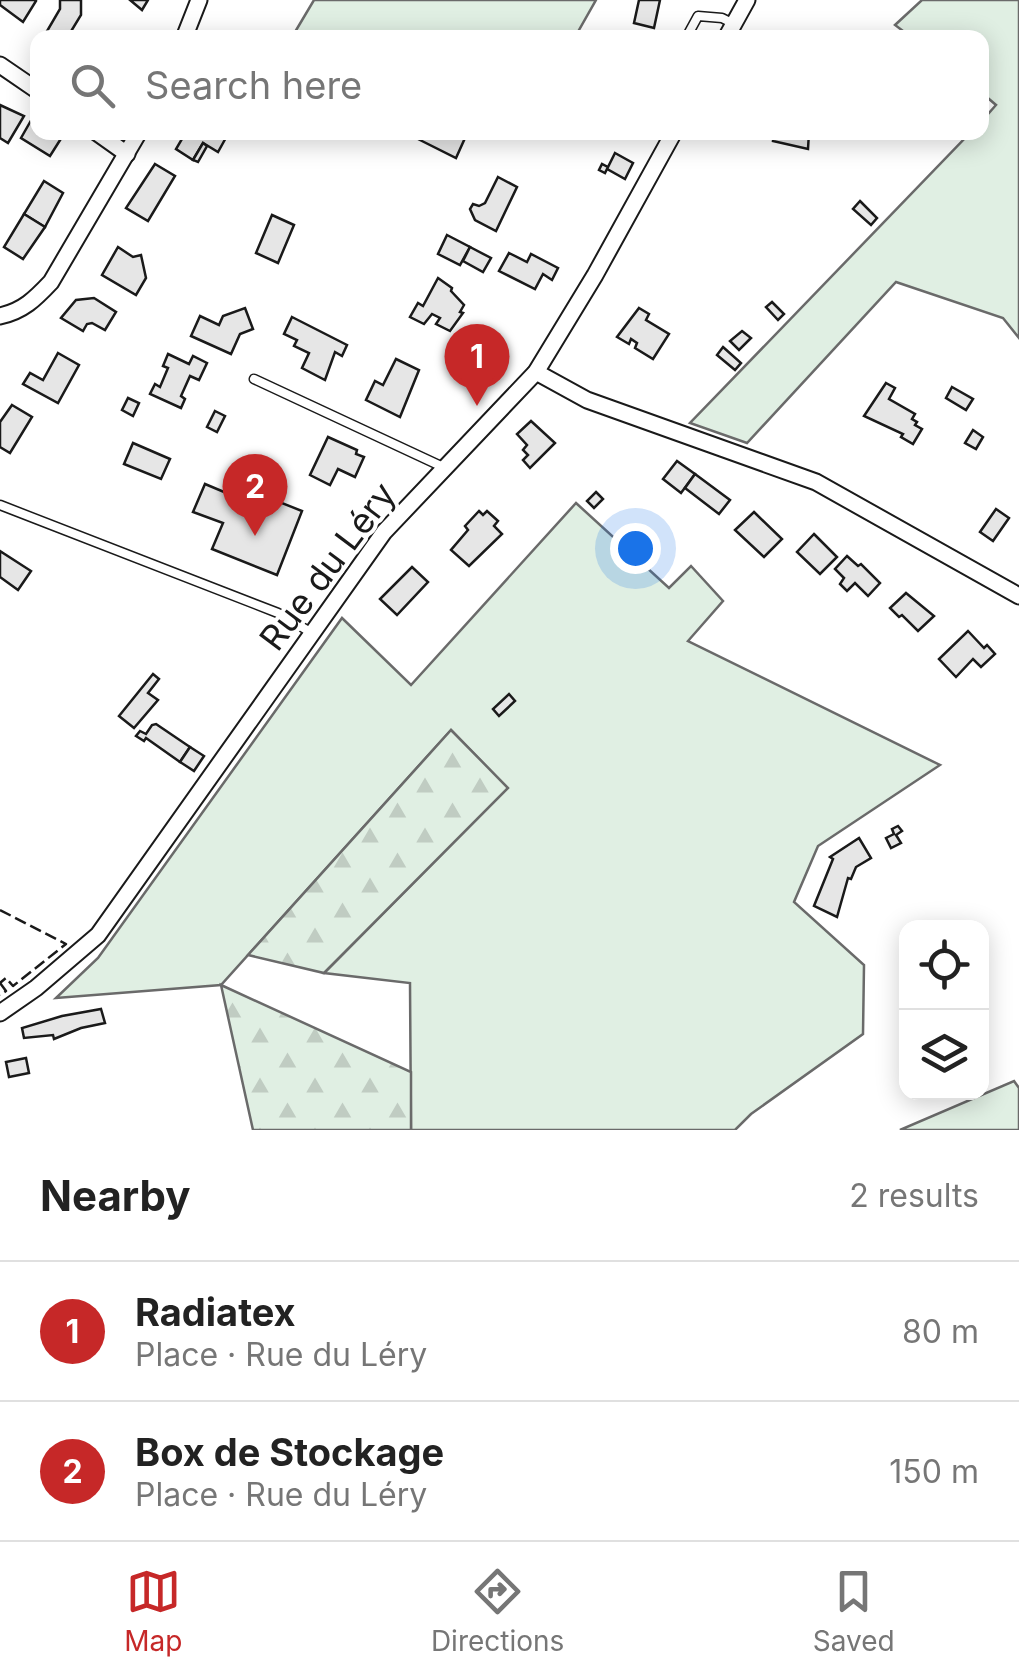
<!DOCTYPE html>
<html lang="en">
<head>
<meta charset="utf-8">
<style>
  :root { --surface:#fff; --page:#f2f2f2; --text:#222; --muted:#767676; --line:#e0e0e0; --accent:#c62828 }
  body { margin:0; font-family:Inter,sans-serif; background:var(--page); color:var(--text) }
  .controls { position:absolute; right:30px; bottom:30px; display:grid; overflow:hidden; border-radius:20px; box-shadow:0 5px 25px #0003 }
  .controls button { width:90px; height:90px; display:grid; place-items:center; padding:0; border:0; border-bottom:2px solid var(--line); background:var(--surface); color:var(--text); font:50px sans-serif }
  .you { position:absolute; left:635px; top:548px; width:35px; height:35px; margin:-25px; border:8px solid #fff; border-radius:50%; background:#1a73e8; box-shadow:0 0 0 15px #1a73e833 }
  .badge { display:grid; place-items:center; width:65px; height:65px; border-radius:50%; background:var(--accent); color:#fff; font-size:32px; font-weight:700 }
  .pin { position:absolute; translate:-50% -82px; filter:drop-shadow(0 2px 5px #0008) }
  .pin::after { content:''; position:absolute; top:52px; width:35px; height:30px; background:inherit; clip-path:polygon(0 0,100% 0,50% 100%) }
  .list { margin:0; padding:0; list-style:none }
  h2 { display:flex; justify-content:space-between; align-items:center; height:130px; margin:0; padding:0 40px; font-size:42px }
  h2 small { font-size:32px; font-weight:400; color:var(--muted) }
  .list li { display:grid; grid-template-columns:65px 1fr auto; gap:30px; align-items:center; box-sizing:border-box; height:140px; padding:0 40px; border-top:2px solid var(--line) }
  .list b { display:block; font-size:38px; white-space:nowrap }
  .list p { margin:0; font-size:32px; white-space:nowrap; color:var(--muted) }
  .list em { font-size:32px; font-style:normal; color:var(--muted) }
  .icon { flex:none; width:55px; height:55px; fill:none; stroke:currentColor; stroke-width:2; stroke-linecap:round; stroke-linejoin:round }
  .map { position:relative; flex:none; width:1019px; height:1130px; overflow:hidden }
  .search { position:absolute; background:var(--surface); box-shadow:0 5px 25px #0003; left:30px; right:30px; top:30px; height:110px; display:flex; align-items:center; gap:25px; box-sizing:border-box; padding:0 35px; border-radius:20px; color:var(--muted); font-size:38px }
  .sheet { height:410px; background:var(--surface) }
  nav { display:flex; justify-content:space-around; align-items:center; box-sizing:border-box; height:140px; border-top:2px solid var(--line); background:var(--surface); font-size:28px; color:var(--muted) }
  nav a { display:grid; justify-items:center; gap:5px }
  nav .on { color:var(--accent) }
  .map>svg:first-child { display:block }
</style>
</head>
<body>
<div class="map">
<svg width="1019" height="1130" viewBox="0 0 1019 1130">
  <defs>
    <pattern id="forest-firs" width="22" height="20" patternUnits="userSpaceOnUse" patternTransform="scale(2.5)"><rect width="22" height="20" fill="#e0efe3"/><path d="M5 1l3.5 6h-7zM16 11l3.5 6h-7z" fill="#c0ccc2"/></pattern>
  </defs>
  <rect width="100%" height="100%" fill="#fff"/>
  <g fill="#e0efe3" stroke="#6a6a6a" stroke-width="2.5">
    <polygon points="314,0 596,0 575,37 292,37"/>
    <polygon points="922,0 1019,0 1019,338 1003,318 896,282 747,443 690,423 970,133 982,132 982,121 996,105 982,93 982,38 911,37 895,25"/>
    <polygon points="576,503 669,588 691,566 723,601 688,641 940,765 818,846 794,902 864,965 863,1034 751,1114 735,1130 411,1130 410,983 324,973 507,788 451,730 221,985 56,998 98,958 342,618 411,685"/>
    <polygon points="1014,1081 1019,1088 1019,1130 900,1130"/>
  </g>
  <g fill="url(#forest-firs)" stroke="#6a6a6a" stroke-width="2.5">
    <polygon points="451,730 508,788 324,973 248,955"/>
    <polygon points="221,985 411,1072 411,1130 253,1130"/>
  </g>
  <g fill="#e6e6e6" stroke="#1a1a1a" stroke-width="2.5">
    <polygon points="0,0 35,0 36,1 23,22 0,5"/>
    <polygon points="60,0 81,0 81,15 67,38 43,38 60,9"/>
    <polygon points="130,0 148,0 142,10"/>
    <polygon points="639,0 660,0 654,28 634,23"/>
    <polygon points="0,105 24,116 8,143 0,138"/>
    <polygon points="33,117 38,119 38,132 55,132 62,137 50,156 21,138"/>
    <polygon points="186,132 225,132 228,134 218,152 203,143 193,160 176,149"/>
    <polygon points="421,132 454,132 465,138 456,158 418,139"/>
    <polygon points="774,132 809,132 808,149 773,141"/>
    <polygon points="203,143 207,146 198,162 193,160"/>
    <polygon points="615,153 633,163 625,179 607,169 605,173 599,170 602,164 608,167"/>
    <polygon points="155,164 175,176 148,221 126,208"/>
    <polygon points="498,177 517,187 496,231 475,220 470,209 473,204 479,206 485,203"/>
    <polygon points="44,181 63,193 45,227 24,214"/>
    <polygon points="860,201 877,218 871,225 853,209"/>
    <polygon points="24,214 45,227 23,259 4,247"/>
    <polygon points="272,215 294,225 278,263 256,253"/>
    <polygon points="447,235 470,247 460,265 438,254"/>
    <polygon points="118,247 133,257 141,255 146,278 136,295 102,275"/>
    <polygon points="470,247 491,258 483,272 463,261"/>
    <polygon points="509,253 527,262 531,254 558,268 552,280 543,274 535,289 499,271"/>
    <polygon points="438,278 452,288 451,291 464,305 460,312 463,313 450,331 436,324 440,318 432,314 424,324 410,317 418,303 423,306"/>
    <polygon points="94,298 116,312 105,330 92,323 87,324 83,331 61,318 76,300"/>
    <polygon points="772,302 784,314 778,320 766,307"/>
    <polygon points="245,308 253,329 240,334 231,354 191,336 200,316 219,325 223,316"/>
    <polygon points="639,308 649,314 646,320 669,334 653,359 635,348 637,343 631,339 629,344 617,337"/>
    <polygon points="292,317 347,345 342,356 335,352 325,380 302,368 309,353 294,346 297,340 284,334"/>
    <polygon points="742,331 751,338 739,350 730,341"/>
    <polygon points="723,347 741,363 735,370 717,355"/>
    <polygon points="58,353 79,365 58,403 23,384 30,373 43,380"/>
    <polygon points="168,354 189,364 193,356 207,363 199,380 190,376 181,396 185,399 181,408 150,394 155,384 160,387 168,368 163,366"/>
    <polygon points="396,359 419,370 400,417 366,400 375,381 383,385"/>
    <polygon points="886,383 895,388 889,399 915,414 912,419 917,422 915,425 922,429 913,444 901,437 903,434 864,416"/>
    <polygon points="952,387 973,399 966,410 946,398"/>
    <polygon points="128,398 139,403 133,416 122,410"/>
    <polygon points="12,405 32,417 10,453 0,447 0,422"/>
    <polygon points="215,411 225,416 217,432 207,427"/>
    <polygon points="531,421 555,443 530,468 523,460 528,455 523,450 527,445 517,434"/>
    <polygon points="973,430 983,437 976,449 965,443"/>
    <polygon points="328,437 357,450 356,454 364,457 355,477 338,469 330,485 310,475"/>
    <polygon points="133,443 170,459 161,479 124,464"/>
    <polygon points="677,461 695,474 681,493 663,479"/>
    <polygon points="695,474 730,500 719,514 685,488"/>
    <polygon points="205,484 272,512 277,501 302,511 277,575 212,549 223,523 193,512"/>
    <polygon points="596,492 603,499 594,508 587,501"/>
    <polygon points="996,509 1009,518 993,541 980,532"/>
    <polygon points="479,511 483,515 487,511 498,521 494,526 502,534 469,566 451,550 468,530 465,526"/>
    <polygon points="754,512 782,539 764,557 735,530"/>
    <polygon points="814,534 837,557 820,574 797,552"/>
    <polygon points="0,551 31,571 18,590 0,577"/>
    <polygon points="847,556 858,566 861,564 880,583 868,596 855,583 847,591 840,584 844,578 835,569"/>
    <polygon points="412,567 428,582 397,615 380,599"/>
    <polygon points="906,593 934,616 918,631 902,615 899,617 890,608"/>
    <polygon points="968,631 984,648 987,645 995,654 981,667 973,659 956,677 939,659"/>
    <polygon points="153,674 159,679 148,693 158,700 134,728 119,716"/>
    <polygon points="509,694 515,701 499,716 493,709"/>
    <polygon points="156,724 190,747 180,762 146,738 144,741 136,736 140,731 146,734 152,725"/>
    <polygon points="190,747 204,756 194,771 180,762"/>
    <polygon points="898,826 902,831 896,835 901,843 891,848 886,838 894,834 892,829"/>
    <polygon points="859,838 871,858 856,867 851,879 848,878 837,917 814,906 833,859 830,857"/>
    <polygon points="101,1009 105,1023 81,1028 54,1039 53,1035 24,1038 22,1028 62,1016"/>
    <polygon points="26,1058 29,1073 9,1077 6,1062"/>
  </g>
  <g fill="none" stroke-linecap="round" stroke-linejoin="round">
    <defs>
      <g id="lane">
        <polyline points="686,38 698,16 722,18 734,24"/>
        <polyline points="254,379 443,467"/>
        <polyline points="0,505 278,613 312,633"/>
      </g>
      <g id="street">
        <polyline points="184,38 199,0"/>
        <polyline points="726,38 747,0"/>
        <polyline points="0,65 38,91"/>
        <polyline points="96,132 127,154"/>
        <path d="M0,316C23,311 35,299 51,282L139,132"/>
        <polyline points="536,372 587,400 816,482 1019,596"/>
        <polyline points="0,1013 36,988 98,935 384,532 536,372 595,275 674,132"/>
      </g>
    </defs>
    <use href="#lane" stroke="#1a1a1a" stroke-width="11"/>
    <use href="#street" stroke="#1a1a1a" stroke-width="19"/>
    <use href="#lane" stroke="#fff" stroke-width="8"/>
    <use href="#street" stroke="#fff" stroke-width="15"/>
    <g stroke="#1a1a1a" stroke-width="2.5" stroke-dasharray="12 5" stroke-linecap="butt">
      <polyline points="0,910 66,944 13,986 6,978 0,983"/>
      <polyline points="0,983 6,991 0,995"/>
    </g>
  </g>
  <g text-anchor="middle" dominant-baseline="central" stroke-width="8" stroke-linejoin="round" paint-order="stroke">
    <g font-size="35" fill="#1a1a1a" stroke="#fff">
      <text transform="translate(327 566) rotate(-53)">Rue du Léry</text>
    </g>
  </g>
</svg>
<div class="controls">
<button><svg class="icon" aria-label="locate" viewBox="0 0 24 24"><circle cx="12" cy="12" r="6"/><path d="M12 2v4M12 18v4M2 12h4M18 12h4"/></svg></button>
<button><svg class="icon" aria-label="layers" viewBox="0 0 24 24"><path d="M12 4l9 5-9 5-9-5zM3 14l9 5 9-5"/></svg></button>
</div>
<div class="you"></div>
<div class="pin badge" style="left:477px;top:406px">1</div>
<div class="pin badge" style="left:255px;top:536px">2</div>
<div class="search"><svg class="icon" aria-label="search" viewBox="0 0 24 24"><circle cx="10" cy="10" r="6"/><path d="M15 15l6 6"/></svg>Search here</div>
</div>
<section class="sheet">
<h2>Nearby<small>2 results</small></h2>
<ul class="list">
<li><span class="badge">1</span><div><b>Radiatex</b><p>Place · Rue du Léry</p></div><em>80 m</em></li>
<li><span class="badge">2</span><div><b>Box de Stockage</b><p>Place · Rue du Léry</p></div><em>150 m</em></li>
</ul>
</section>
<nav>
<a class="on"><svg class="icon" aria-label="map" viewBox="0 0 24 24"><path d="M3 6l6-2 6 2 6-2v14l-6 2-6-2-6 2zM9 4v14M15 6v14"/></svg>Map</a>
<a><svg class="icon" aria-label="directions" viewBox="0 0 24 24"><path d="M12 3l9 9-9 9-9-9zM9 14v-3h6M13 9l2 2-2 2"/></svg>Directions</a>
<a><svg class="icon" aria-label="saved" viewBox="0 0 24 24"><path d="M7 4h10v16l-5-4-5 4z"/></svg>Saved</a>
</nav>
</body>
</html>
